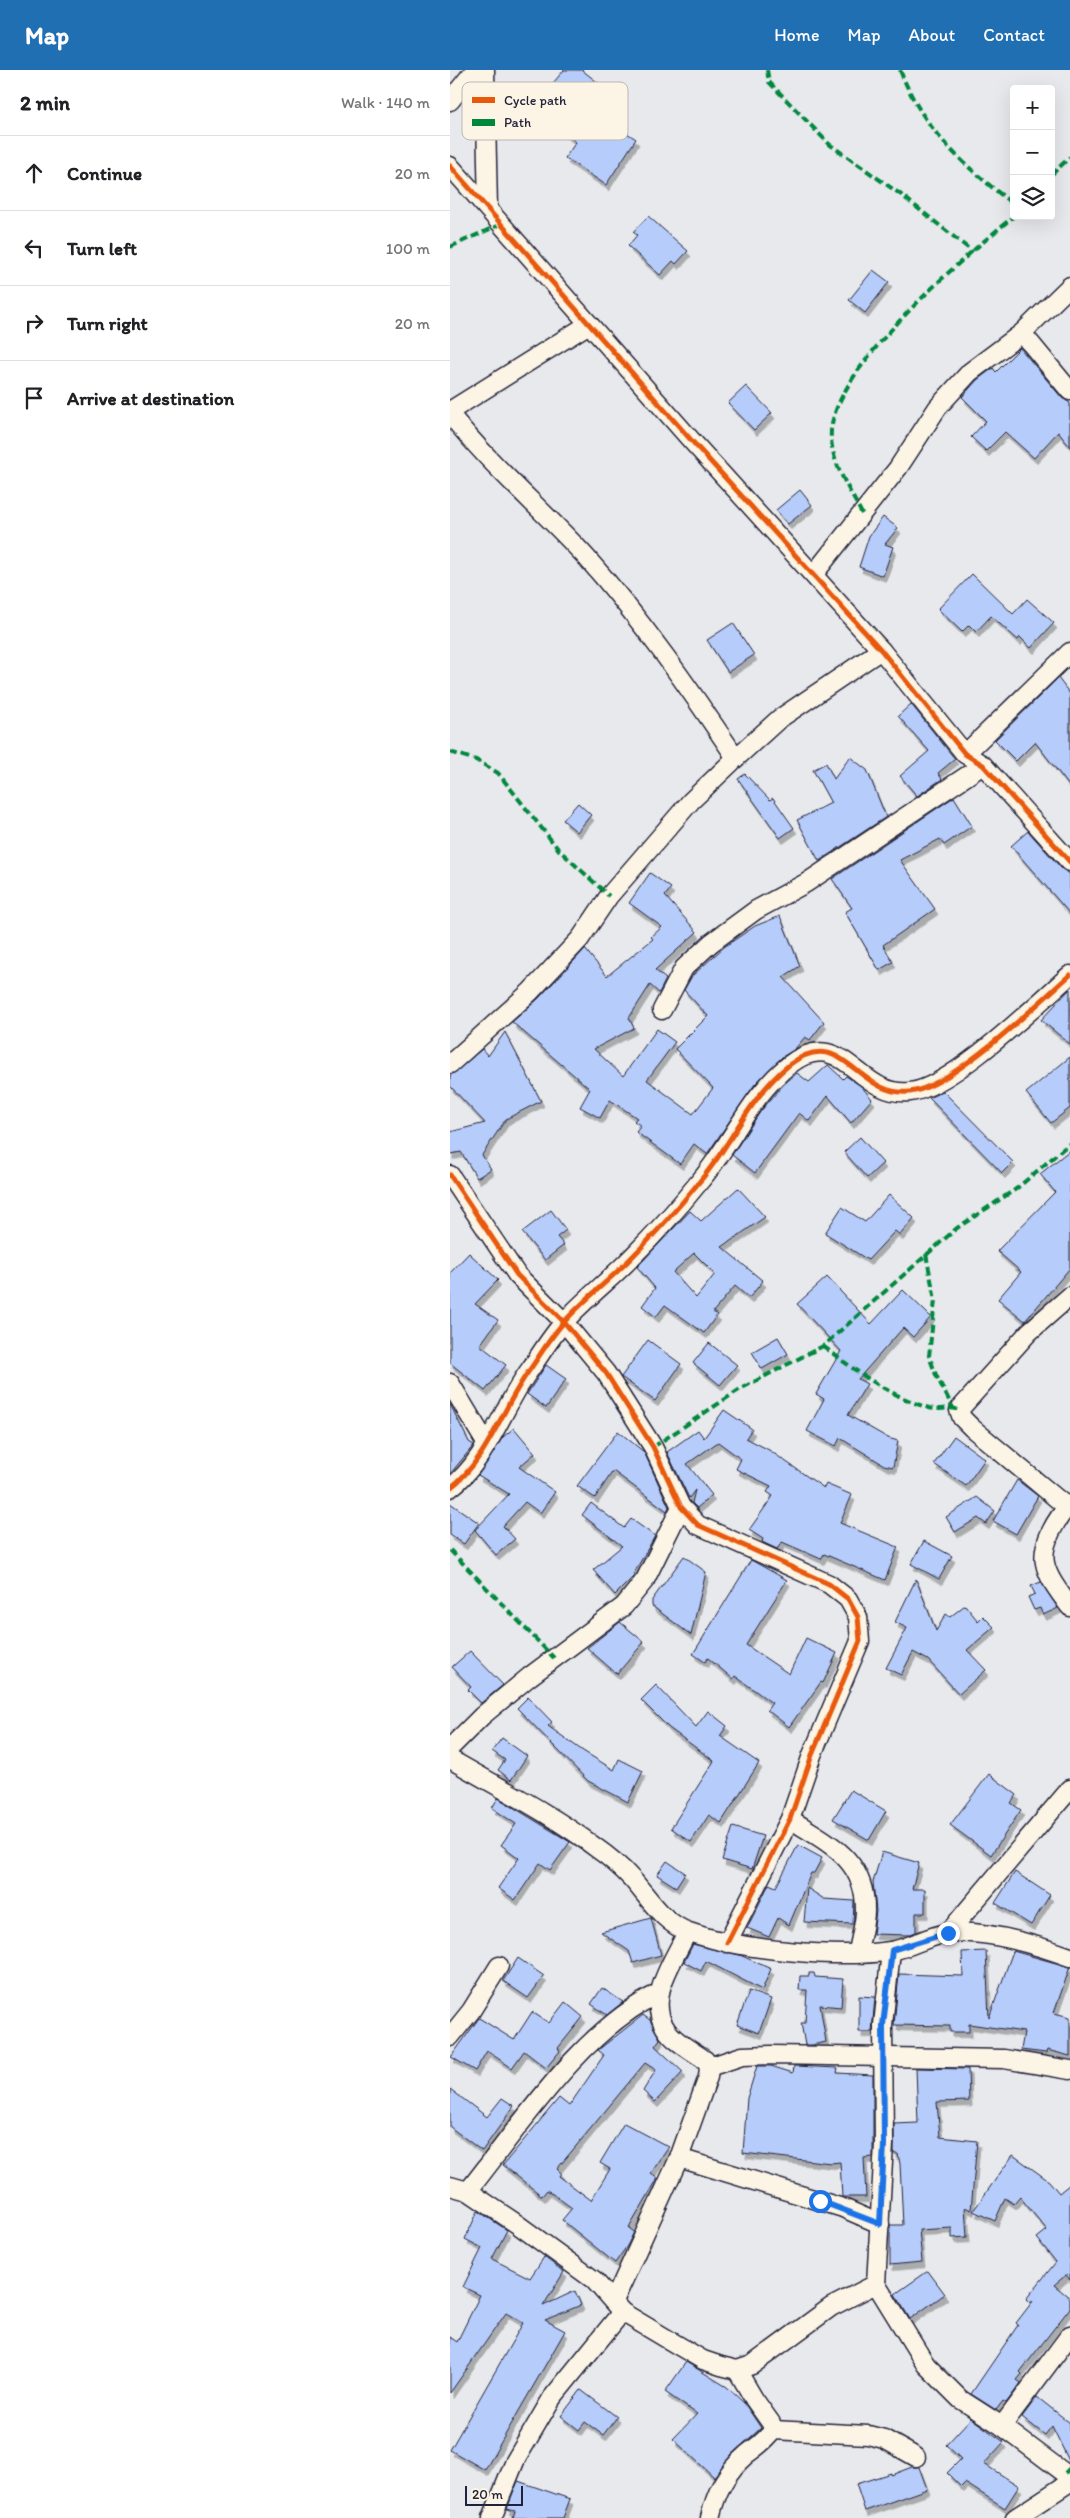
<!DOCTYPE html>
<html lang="en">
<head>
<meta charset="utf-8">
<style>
  :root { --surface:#fff; --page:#f6f6f6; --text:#202124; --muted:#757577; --line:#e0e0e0; --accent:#1f6fb2 }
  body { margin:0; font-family:Itim,sans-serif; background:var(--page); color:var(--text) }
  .controls { position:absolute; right:15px; top:15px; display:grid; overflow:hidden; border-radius:5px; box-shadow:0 5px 20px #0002 }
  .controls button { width:45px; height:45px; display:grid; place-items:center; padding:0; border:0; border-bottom:1px solid var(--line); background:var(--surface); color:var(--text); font:25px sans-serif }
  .scale { position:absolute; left:15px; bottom:12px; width:58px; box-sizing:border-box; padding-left:5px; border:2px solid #22223b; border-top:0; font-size:14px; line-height:18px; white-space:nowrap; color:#22223b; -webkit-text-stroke:4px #fcf5e5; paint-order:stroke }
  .stop { position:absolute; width:15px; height:15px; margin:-11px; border:4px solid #1a73e8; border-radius:50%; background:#fff }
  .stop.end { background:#1a73e8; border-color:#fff; box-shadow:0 1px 5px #0008 }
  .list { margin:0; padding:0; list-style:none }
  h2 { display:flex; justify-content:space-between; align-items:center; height:65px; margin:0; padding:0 20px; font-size:21px }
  h2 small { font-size:16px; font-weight:400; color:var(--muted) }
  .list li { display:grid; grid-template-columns:32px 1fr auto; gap:15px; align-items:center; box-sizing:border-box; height:75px; padding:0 20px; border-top:1px solid var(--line) }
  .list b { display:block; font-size:19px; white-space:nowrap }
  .list em { font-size:16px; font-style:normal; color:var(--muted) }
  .icon { flex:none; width:28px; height:28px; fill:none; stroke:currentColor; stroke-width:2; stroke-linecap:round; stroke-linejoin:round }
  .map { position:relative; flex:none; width:620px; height:2448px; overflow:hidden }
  header { display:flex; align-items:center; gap:30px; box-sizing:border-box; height:70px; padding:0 25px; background:var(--accent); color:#fff }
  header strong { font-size:24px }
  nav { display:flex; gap:28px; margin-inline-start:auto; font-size:18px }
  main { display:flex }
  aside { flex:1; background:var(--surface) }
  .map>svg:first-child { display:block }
</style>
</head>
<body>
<header>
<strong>Map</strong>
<nav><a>Home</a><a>Map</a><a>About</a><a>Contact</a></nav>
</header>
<main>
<aside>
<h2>2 min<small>Walk · 140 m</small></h2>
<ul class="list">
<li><svg class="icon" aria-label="ahead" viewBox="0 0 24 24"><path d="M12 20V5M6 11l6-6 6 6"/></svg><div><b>Continue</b></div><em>20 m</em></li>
<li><svg class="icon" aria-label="left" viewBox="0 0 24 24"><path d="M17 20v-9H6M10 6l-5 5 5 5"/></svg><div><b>Turn left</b></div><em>100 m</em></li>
<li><svg class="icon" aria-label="right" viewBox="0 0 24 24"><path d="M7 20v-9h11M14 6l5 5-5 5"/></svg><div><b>Turn right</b></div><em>20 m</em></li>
<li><svg class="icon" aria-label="arrive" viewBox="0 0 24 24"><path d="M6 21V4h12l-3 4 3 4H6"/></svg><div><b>Arrive at destination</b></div></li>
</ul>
</aside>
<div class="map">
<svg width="620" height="2448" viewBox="0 0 620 2448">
  <defs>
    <filter id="shadow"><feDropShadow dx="3" dy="5.5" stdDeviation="0" flood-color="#0004"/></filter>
  </defs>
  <rect width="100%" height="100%" fill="#e7e9ec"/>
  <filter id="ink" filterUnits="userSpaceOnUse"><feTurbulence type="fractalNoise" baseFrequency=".02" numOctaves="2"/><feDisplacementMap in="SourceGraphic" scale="10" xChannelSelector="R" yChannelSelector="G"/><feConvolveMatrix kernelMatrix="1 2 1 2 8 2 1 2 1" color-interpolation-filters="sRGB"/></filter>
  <g filter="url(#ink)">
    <g fill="#b6ccfb" stroke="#22223b" fill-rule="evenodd" filter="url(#shadow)">
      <polygon points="114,0 132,0 151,15 134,35 186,69 156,115 115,88 126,72 83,37"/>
      <polygon points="198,146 238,181 226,194 223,191 210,205 178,176 187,165 183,162"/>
      <polygon points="423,200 439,212 415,243 399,230"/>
      <polygon points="570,278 612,328 620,333 620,377 608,362 584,388 555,362 536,381 521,367 536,351 512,327 527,310 543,298 546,302"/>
      <polygon points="296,316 322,343 304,360 278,333"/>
      <polygon points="350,420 362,435 338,454 326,440"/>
      <polygon points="433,447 448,458 435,474 443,477 433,506 409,497 419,466"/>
      <polygon points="522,504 563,544 577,529 604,553 581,578 570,567 568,570 541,546 526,562 519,555 512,562 488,539"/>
      <polygon points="283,553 304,585 278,602 257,570"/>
      <polygon points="608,608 620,624 620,717 585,672 566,691 545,670"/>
      <polygon points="461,634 505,689 488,703 492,709 467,726 450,706 479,681 448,646"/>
      <polygon points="400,687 417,700 436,747 369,791 347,750 381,733 363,700 376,693 384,709"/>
      <polygon points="295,704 320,730 323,728 344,758 330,768 288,709"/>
      <polygon points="504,727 522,756 494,775 490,769 450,790 485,839 433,875 443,892 429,900 395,842 402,838 382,809"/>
      <polygon points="128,733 141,745 127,762 113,750"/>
      <polygon points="578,761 612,799 620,804 620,844 561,776"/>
      <polygon points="200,803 221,818 215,826 247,862 205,900 216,909 209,923 200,915 179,948 184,958 144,979 173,1006 207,959 225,972 197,1010 243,1044 263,1018 225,979 258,946 234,920 242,906 274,877 305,856 330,846 350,896 333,907 374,952 360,970 355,967 344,980 332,987 305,1014 257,1084 244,1074 230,1094 186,1062 191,1056 184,1051 187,1048 160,1030 150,1048 130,1037 140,1019 62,952 88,929 135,879 157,906 203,869 201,867 212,857 179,833"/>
      <polygon points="620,919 620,974 591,950"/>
      <polygon points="55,962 91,1031 56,1049 32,1085 41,1099 27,1108 11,1082 0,1084 0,1062 35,1053 0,1016 0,1006 32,979 38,986"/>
      <polygon points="620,987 620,1038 601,1053 576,1023"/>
      <polygon points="378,995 393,1009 396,1006 411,1016 422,1029 401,1053 378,1026 359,1051 349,1043 305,1103 282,1085 310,1042 333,1015 347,1003 359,1012"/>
      <polygon points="493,1021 563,1092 552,1103 479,1028"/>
      <polygon points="410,1067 433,1093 417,1108 394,1082"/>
      <polygon points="620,1080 620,1198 575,1251 548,1229 571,1202 547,1181 605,1122 590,1104"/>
      <path d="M288,1118L315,1147L272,1177L313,1211L299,1228L285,1216L263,1242L267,1245L254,1263L215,1235L206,1247L192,1236L205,1218L187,1197L240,1141L251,1151ZM244,1183L265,1204L246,1228L223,1202Z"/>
      <polygon points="439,1125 464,1148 450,1165 445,1161 418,1190 375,1163 392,1137 415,1152"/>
      <polygon points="101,1140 116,1160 107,1167 114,1175 95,1190 72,1162"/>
      <polygon points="19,1183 48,1210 25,1234 48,1250 30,1275 56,1295 35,1321 0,1293 0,1203"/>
      <polygon points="377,1207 421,1254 453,1220 481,1247 463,1267 453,1258 408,1309 417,1314 398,1345 438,1368 448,1371 443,1397 434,1395 390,1368 386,1376 357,1361 374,1329 366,1324 391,1281 347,1234"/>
      <polygon points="328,1267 338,1284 312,1299 302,1282"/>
      <polygon points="198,1270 231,1294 205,1331 171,1307"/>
      <polygon points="259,1273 287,1295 270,1315 243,1293"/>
      <polygon points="96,1295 116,1309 96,1338 77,1324"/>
      <polygon points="0,1334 19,1372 24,1375 0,1404"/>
      <polygon points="274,1340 302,1359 296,1368 319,1380 374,1418 376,1414 402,1425 390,1453 448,1477 435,1510 374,1484 371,1489 332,1472 327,1479 312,1472 313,1469 299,1460 323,1426 317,1422 321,1416 286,1399 291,1389 268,1372 237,1394 262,1425 247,1438 242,1433 245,1420 239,1428 217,1382 248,1360 254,1368"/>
      <polygon points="64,1358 85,1383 69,1397 105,1422 90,1443 75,1432 53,1456 65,1469 46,1485 25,1460 59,1424 28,1405 53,1367"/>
      <polygon points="168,1361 194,1382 219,1437 217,1441 163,1401 145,1428 127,1416"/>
      <polygon points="504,1366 535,1389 516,1416 484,1394"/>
      <polygon points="567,1410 588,1426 566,1464 543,1451"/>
      <polygon points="527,1427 545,1441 536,1454 528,1448 505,1462 496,1447"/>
      <polygon points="0,1433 29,1453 14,1474 0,1465"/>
      <polygon points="141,1433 174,1458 181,1449 205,1466 184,1503 185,1505 165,1525 143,1500 172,1476 132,1445"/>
      <polygon points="474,1471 502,1486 489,1509 461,1494"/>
      <polygon points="234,1486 256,1502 241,1565 202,1536 202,1530"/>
      <polygon points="301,1490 337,1510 296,1575 339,1604 356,1568 387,1583 373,1613 371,1612 339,1657 317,1640 322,1633 285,1606 283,1609 258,1588 255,1592 243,1584"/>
      <polygon points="466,1509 486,1561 496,1544 500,1547 515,1535 528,1551 533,1546 544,1557 517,1580 536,1600 509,1624 478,1590 463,1582 451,1605 436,1598 457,1558 445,1552"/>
      <polygon points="591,1512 608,1538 593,1545 590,1538 584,1540 578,1527 585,1524 581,1516"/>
      <polygon points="170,1552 194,1572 167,1604 137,1578"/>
      <polygon points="20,1581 53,1615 31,1633 18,1620 21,1617 2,1597"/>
      <polygon points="206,1615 246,1657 258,1641 277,1656 270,1666 309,1693 271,1753 259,1745 241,1772 221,1758 264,1691 219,1658 191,1630"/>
      <polygon points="78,1627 102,1652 98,1656 133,1681 164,1700 169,1689 193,1701 178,1732 138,1711 67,1638"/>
      <polygon points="52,1668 77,1686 61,1710 48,1700 55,1690 42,1681"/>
      <polygon points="539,1704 567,1725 561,1733 571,1740 541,1785 500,1755"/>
      <polygon points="401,1720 436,1741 419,1770 383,1749"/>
      <polygon points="48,1728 120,1772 100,1800 90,1793 65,1830 48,1818 69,1788 51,1775 66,1754 42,1738"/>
      <polygon points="283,1757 313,1766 302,1799 272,1790"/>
      <polygon points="348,1775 372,1788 364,1803 361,1803 339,1855 328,1848 319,1867 297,1858 319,1814 326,1817"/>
      <polygon points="432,1782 469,1793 462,1819 475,1819 475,1843 466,1843 466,1862 458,1865 423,1864 426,1841 423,1812"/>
      <polygon points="217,1791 235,1803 226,1817 207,1805"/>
      <polygon points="565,1802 600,1825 581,1855 545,1833"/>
      <polygon points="357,1818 374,1829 404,1831 403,1854 354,1852"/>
      <polygon points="201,1848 211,1885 183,1893 179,1881 151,1862"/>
      <polygon points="243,1874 290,1885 321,1899 312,1920 256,1891 251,1901 234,1892"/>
      <polygon points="536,1881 539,1948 563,1881 620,1897 604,1943 620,1947 620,1986 597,1980 596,1983 571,1980 574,1962 519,1954 519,1962 500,1962 500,1956 444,1955 449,1904 513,1906 512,1882"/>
      <polygon points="68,1888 94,1906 78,1928 53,1911"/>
      <polygon points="359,1903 364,1903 365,1907 393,1909 391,1937 370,1935 376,1972 362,1975 355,1975 351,1953 355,1953 357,1920 349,1920 350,1906 359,1906"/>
      <polygon points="152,1918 173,1932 157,1945 141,1934"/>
      <polygon points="299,1921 321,1929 309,1963 287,1955"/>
      <polygon points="409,1926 425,1927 422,1962 409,1962"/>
      <polygon points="115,1932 133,1947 108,1978 110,1981 96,1998 74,1981 62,1998 37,1981 25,2001 1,1987 29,1948 64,1970 82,1942 99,1953"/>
      <polygon points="193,1945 200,1950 210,1969 205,1976 233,2002 205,2032 193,2021 206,2000 195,1993 107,2099 111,2103 109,2106 141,2130 160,2099 150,2093 174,2053 219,2077 201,2103 208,2108 179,2158 184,2162 177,2176 165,2193 112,2150 122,2138 97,2120 92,2126 53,2095 109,2028 119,2036 154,1985 148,1980"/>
      <polygon points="307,1996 321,1996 343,2003 344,1996 388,1998 387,2003 423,2005 423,2087 414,2088 416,2127 392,2127 390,2092 381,2093 293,2083 297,2028"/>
      <polygon points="466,1998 518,1999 519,2031 487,2032 490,2067 527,2071 521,2140 515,2137 517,2167 502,2168 502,2158 469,2160 472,2192 440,2195 440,2155 453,2155 450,2094 448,2084 444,2084 444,2054 468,2053"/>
      <polygon points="0,2019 37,2047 52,2028 64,2036 32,2081 0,2057"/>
      <polygon points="563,2085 599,2111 609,2123 620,2114 620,2210 616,2205 604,2215 620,2228 620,2238 570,2302 572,2304 567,2310 571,2313 556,2333 553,2331 546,2340 521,2324 568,2255 566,2253 583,2231 580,2233 576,2229 606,2192 587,2168 597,2160 570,2127 564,2134 555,2128 545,2151 523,2141"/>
      <polygon points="28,2141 57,2160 42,2189 80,2208 94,2187 114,2202 93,2236 125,2221 131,2235 95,2250 115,2261 35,2400 0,2380 73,2253 56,2243 0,2323 0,2267 7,2272 30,2225 13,2217 32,2178 15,2169"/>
      <polygon points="478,2201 495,2224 460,2249 445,2224"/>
      <polygon points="236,2292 277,2317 295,2334 311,2358 282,2384 264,2407 223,2369 247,2344 215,2322"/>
      <polygon points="131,2320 167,2347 153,2365 135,2352 129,2360 111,2346"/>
      <polygon points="587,2327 620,2353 620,2393 602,2356 595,2365 572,2347"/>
      <polygon points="521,2348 554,2372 534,2394 569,2416 555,2438 515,2413 511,2417 497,2403 511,2389 496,2375"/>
      <polygon points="462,2397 469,2397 477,2419 415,2441 406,2414 441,2403 441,2405"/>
      <polygon points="68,2411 120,2429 113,2448 63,2448 65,2441 57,2439"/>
    </g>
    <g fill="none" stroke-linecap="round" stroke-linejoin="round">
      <defs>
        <g id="minor">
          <polyline points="35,0 38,139"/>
          <polyline points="0,31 25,0"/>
          <polyline points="0,96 241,370 431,580 515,684 533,695 620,792"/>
          <polyline points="572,263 620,321"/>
          <polyline points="0,341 139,254"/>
          <path d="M0,344C41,396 91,438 136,487C191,549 240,619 286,688"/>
          <polyline points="364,504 448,398 488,337 520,302 572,263 620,216"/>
          <polyline points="515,684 620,582"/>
          <polyline points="212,940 234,898 261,873 306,840 356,813 533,695"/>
          <polyline points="0,994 80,922 130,869 159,826 241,731 286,688 329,649 431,580"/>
          <polyline points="0,1105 67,1205 114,1252 156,1303 203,1377 231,1437 248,1455 379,1514 398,1529 408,1547 410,1571 362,1685 340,1749 277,1873"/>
          <polyline points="0,1313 36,1373"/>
          <path d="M0,1418C38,1390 53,1335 81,1298C92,1282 102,1265 115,1251C136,1228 161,1209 182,1187C206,1163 229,1137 250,1111C282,1074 299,1027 339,995C393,953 407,1028 460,1022C501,1018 587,934 620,905"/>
          <path d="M620,1434C607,1448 591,1473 595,1493C598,1509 611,1524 620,1537"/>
          <polyline points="617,1437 522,1358 512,1348 509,1340 579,1262 620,1226"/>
          <polyline points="0,1678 32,1646 79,1607 174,1536 195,1510 231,1437"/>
          <path d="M0,1689C48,1717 100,1743 145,1777C158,1786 172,1798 182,1809C199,1828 214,1854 239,1862C291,1880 387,1889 441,1881C460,1878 479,1865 499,1863C537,1860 584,1874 620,1887"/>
          <path d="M340,1749C378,1773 416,1789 415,1841C415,1854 410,1869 408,1882"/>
          <polyline points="498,1863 620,1719"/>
          <polyline points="0,1967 21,1941 49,1896"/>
          <polyline points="259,1997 292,1986 321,1985 554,1989 620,2000"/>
          <polyline points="229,2088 393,2138 430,2154"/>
          <polyline points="0,2116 18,2121 67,2154 144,2210 172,2242 224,2273 253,2290 271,2296 287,2300 302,2295 381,2237 426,2214 434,2074 433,1955 441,1881"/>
          <path d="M18,2121C71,2055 131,1961 209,1923"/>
          <polyline points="426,2214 476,2295 510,2329 552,2356 620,2407"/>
          <path d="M164,2231L229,2088L258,2007L259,1997L255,1990C243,1981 224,1972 216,1959C195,1928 224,1891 237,1862"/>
          <polyline points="552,2356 620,2265"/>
          <polyline points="323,2360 418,2365 434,2369 466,2387"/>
          <polyline points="42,2448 65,2391 102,2328 172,2242"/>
          <path d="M260,2448C266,2422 276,2402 297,2384C306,2377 316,2371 323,2360L321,2353L304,2329L287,2300"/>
          <polyline points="565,2448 620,2412"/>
        </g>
      </defs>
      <use href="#minor" stroke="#22223b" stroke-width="21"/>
      <use href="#minor" stroke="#fcf5e5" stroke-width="18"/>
      <g stroke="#00873e" stroke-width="4" stroke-dasharray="8 4" stroke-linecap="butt">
        <polyline points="317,0 319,12 379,74 450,124 523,182"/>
        <path d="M450,0C474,62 513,94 564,135"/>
        <polyline points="601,105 620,87"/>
        <polyline points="0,177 51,154"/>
        <path d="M412,444C399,418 379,390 381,360C387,295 514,187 564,146"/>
        <polyline points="0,682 26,690 48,703 109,780 159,826"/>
        <polyline points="476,1184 485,1230 479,1286 486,1305 503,1338"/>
        <path d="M373,1276C407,1302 438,1325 479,1338C489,1341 499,1336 509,1340"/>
        <polyline points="203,1377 292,1318 373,1276 507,1158 566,1119 620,1073"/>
        <polyline points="0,1480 104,1588"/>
        <polyline points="615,2403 620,2398"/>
      </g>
      <defs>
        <g id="cycleway">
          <polyline points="0,96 241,370 431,580 515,684 533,695 620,792"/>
          <polyline points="0,1105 67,1205 114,1252 156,1303 203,1377 231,1437 248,1455 379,1514 398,1529 408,1547 410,1571 362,1685 340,1749 277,1873"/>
          <path d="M0,1418C38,1390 53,1335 81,1298C92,1282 102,1265 115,1251C136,1228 161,1209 182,1187C206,1163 229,1137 250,1111C282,1074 299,1027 339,995C393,953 407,1028 460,1022C501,1018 587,934 620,905"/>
        </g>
      </defs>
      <use href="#cycleway" stroke="#fcf5e5" stroke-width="8"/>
      <use href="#cycleway" stroke="#e8590c" stroke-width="5"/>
    </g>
  </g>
  <g fill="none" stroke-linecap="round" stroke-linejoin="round" filter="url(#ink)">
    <polyline stroke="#1a73e8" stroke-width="6" points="370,2131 430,2154 434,2074 433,1955 442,1880 498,1863"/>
  </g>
  <rect x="12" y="12" width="166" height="58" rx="8" fill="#fcf5e5" stroke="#bbb6b2" stroke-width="1"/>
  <rect x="22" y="27" width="23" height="6" fill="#e8590c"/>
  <rect x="22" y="49" width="23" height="7" fill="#00873e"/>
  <g font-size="14" fill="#22223b">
    <text x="54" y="35">Cycle path</text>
    <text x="54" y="57">Path</text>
  </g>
</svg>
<div class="controls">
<button>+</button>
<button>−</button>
<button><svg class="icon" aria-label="layers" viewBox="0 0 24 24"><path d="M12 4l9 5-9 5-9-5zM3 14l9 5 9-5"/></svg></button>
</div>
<div class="scale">20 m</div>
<div class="stop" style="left:370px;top:2131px"></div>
<div class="stop end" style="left:498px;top:1863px"></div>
</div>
</main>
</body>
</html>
